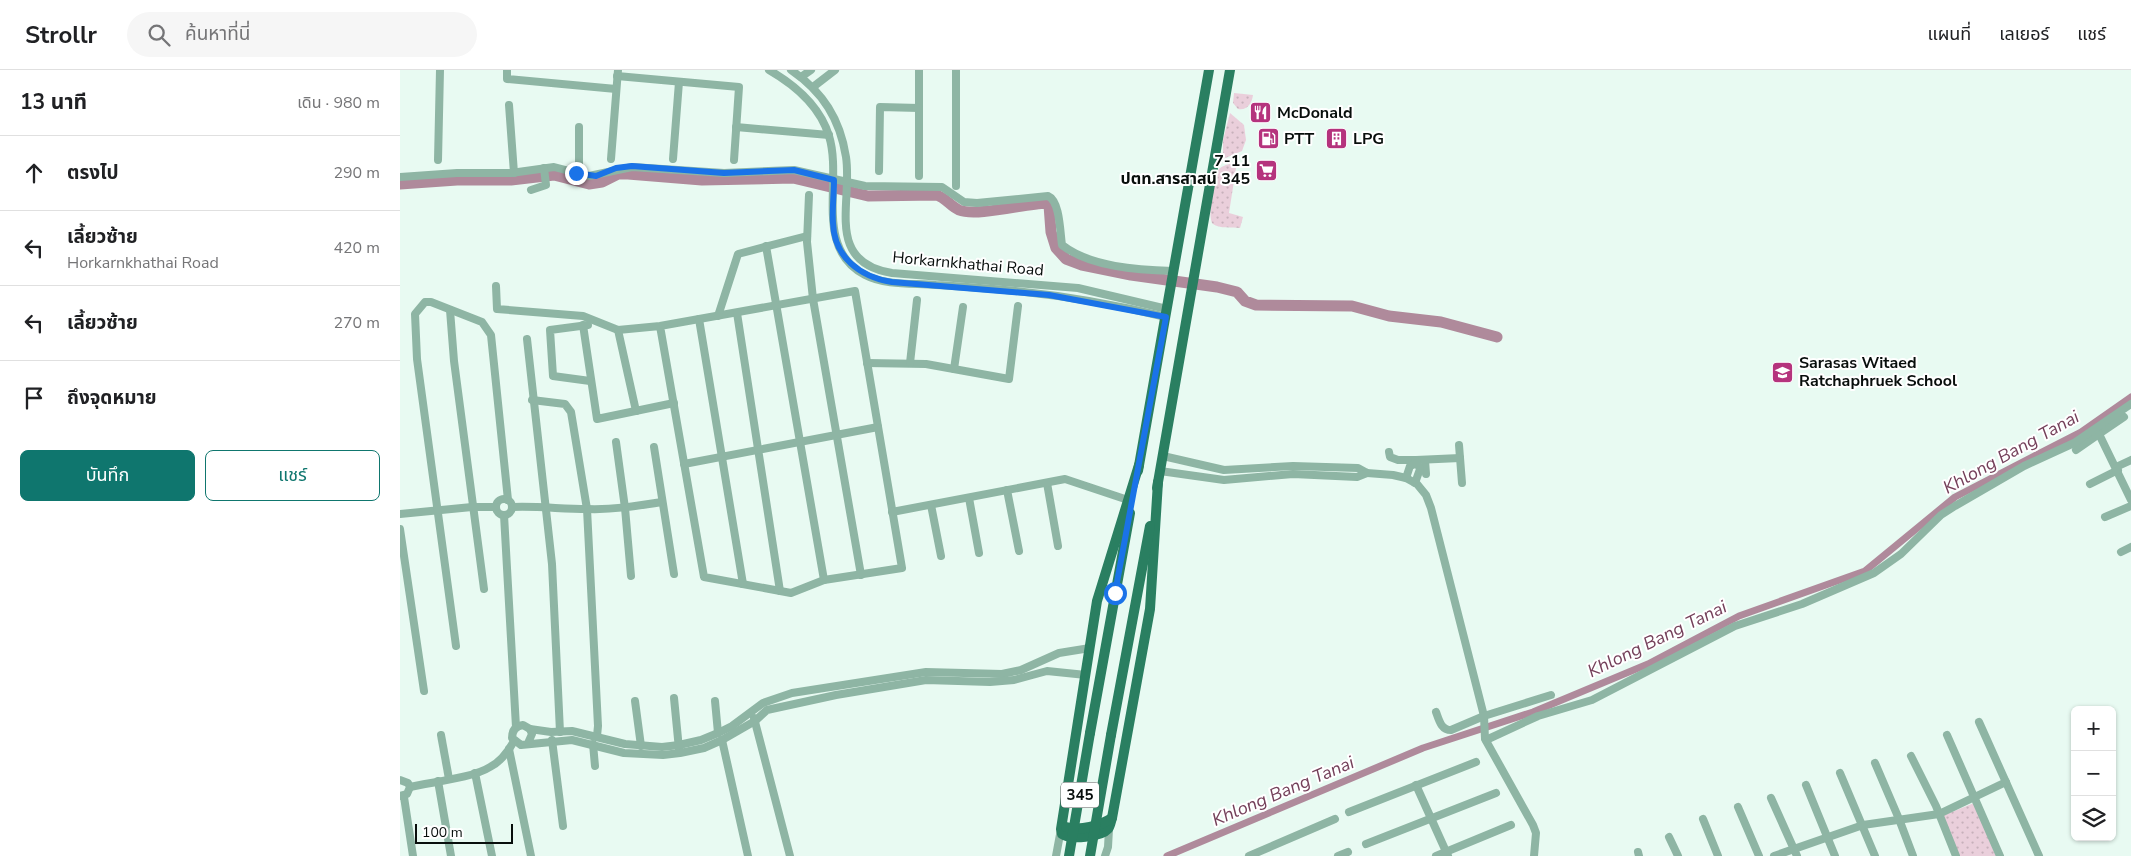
<!DOCTYPE html>
<html lang="th">
<head>
<meta charset="utf-8">
<style>
  :root { --surface:#fff; --page:#f6f6f6; --text:#202124; --muted:#757577; --line:#e0e0e0; --accent:#0f766e }
  body { margin:0; font-family:"Nunito Sans","Noto Sans Thai",sans-serif; background:var(--page); color:var(--text) }
  .controls { position:absolute; right:15px; bottom:15px; display:grid; overflow:hidden; border-radius:8px; box-shadow:0 1px 4px #0004 }
  .controls button { width:45px; height:45px; display:grid; place-items:center; padding:0; border:0; border-bottom:1px solid var(--line); background:var(--surface); color:var(--text); font:25px sans-serif }
  .scale { position:absolute; left:15px; bottom:12px; width:98px; box-sizing:border-box; padding-left:5px; border:2px solid #080e0c; border-top:0; font-size:14px; line-height:18px; white-space:nowrap; color:#080e0c; -webkit-text-stroke:4px #fff; paint-order:stroke }
  .stop { position:absolute; width:15px; height:15px; margin:-11px; border:4px solid #1a73e8; border-radius:50%; background:#fff }
  .stop.end { background:#1a73e8; border-color:#fff; box-shadow:0 1px 5px #0008 }
  .list { margin:0; padding:0; list-style:none }
  h2 { display:flex; justify-content:space-between; align-items:center; height:65px; margin:0; padding:0 20px; font-size:21px }
  h2 small { font-size:16px; font-weight:400; color:var(--muted) }
  .list li { display:grid; grid-template-columns:32px 1fr auto; gap:15px; align-items:center; box-sizing:border-box; height:75px; padding:0 20px; border-top:1px solid var(--line) }
  .list b { display:block; font-size:19px; white-space:nowrap }
  .list p { margin:0; font-size:16px; white-space:nowrap; color:var(--muted) }
  .list em { font-size:16px; font-style:normal; color:var(--muted) }
  .actions { display:flex; gap:10px; padding:15px 20px }
  .actions a { flex:1; padding:11px 0; border:1px solid var(--accent); border-radius:8px; text-align:center; font-size:18px; color:var(--accent) }
  .actions .main { background:var(--accent); color:#fff }
  .icon { flex:none; width:28px; height:28px; fill:none; stroke:currentColor; stroke-width:2; stroke-linecap:round; stroke-linejoin:round }
  .map { position:relative; flex:none; width:1731px; height:786px; overflow:hidden }
  header { display:flex; align-items:center; gap:30px; box-sizing:border-box; height:70px; padding:0 25px; background:var(--surface); border-bottom:1px solid var(--line) }
  header strong { font-size:24px }
  nav { display:flex; gap:28px; margin-inline-start:auto; font-size:18px }
  .search { width:350px; height:45px; background:var(--page); display:flex; align-items:center; gap:12px; box-sizing:border-box; padding:0 18px; border-radius:28px; color:var(--muted); font-size:19px }
  main { display:flex }
  aside { flex:1; background:var(--surface) }
  .map>svg:first-child { display:block }
</style>
</head>
<body>
<header>
<strong>Strollr</strong>
<div class="search"><svg class="icon" aria-label="search" viewBox="0 0 24 24"><circle cx="10" cy="10" r="6"/><path d="M15 15l6 6"/></svg>ค้นหาที่นี่</div>
<nav><a>แผนที่</a><a>เลเยอร์</a><a>แชร์</a></nav>
</header>
<main>
<aside>
<h2>13 นาที<small>เดิน · 980 m</small></h2>
<ul class="list">
<li><svg class="icon" aria-label="ahead" viewBox="0 0 24 24"><path d="M12 20V5M6 11l6-6 6 6"/></svg><div><b>ตรงไป</b></div><em>290 m</em></li>
<li><svg class="icon" aria-label="left" viewBox="0 0 24 24"><path d="M17 20v-9H6M10 6l-5 5 5 5"/></svg><div><b>เลี้ยวซ้าย</b><p>Horkarnkhathai Road</p></div><em>420 m</em></li>
<li><svg class="icon" aria-label="left" viewBox="0 0 24 24"><path d="M17 20v-9H6M10 6l-5 5 5 5"/></svg><div><b>เลี้ยวซ้าย</b></div><em>270 m</em></li>
<li><svg class="icon" aria-label="arrive" viewBox="0 0 24 24"><path d="M6 21V4h12l-3 4 3 4H6"/></svg><div><b>ถึงจุดหมาย</b></div></li>
</ul>
<div class="actions"><a class="main">บันทึก</a><a>แชร์</a></div>
</aside>
<div class="map">
<svg width="1731" height="786" viewBox="0 0 1731 786">
  <defs>
    <pattern id="grass-dots" width="8" height="8" patternUnits="userSpaceOnUse" patternTransform="scale(1.25)"><rect width="8" height="8" fill="#eacfdb"/><path d="M2 2h.1M6 6h.1" fill="none" stroke="#c7b1bb" stroke-width="1.8" stroke-linecap="round"/></pattern>
  </defs>
  <rect width="100%" height="100%" fill="#e8faf2"/>
  <g fill="url(#grass-dots)">
    <path d="M834,23L853,25C852,33 847,41 838,39L833,33Z"/>
    <polygon points="830,43 844,55 846,70 842,81 823,89 823,70"/>
    <path d="M832,93L836,98L829,143L843,147L840,158C833,157 819,159 813,154C807,149 813,108 818,101C820,96 827,95 832,93Z"/>
    <polygon points="1574,733 1596,786 1556,786 1542,746"/>
  </g>
  <g fill="none" stroke-linecap="round" stroke-linejoin="round">
    <polyline stroke="#af8a9b" stroke-width="7" points="767,786 1023,678 1133,642 1248,594 1339,546 1465,501 1555,427 1681,362 1731,327"/>
    <path stroke="#af8a9b" stroke-width="11" d="M0,114L57,110H111L154,105L189,114L202,112L218,104H228L302,110L393,108L468,126L536,125C545,127 550,136 559,140C576,147 624,134 646,133L649,135L651,162L656,178L666,189L682,195L731,205L817,217L837,222L845,231L856,235L952,236L989,246L1041,252L1097,267"/>
    <g stroke="#8eb5a4" stroke-width="8">
      <polyline points="107,0 107,9 216,19"/>
      <path d="M369,0C395,15 420,36 429,66C443,111 413,178 465,205C486,216 514,213 536,215C559,216 582,218 605,220C659,225 713,234 766,247"/>
      <path d="M391,0C423,22 440,49 446,87C453,132 424,192 492,203L678,218L767,239"/>
      <polyline points="519,0 519,106"/>
      <polyline points="556,0 556,116"/>
      <polyline points="217,6 339,17 334,90"/>
      <polyline points="401,7 411,0"/>
      <polyline points="413,17 435,0"/>
      <polyline points="109,35 114,103"/>
      <polyline points="179,57 179,103"/>
      <polyline points="336,57 429,65"/>
      <polyline points="211,89 218,0"/>
      <polyline points="273,89 279,12"/>
      <polyline points="38,90 40,0"/>
      <polyline points="479,101 480,37 519,38"/>
      <path d="M0,107L57,103H111L154,97L189,106L232,97L324,103L394,100L465,116L542,117L564,132L577,133L648,126C660,131 660,162 662,175C690,197 738,200 773,201"/>
      <polyline points="131,120 146,115 144,98"/>
      <polyline points="409,125 407,172 413,229 461,505"/>
      <polyline points="366,176 424,510"/>
      <polyline points="96,216 97,239 183,246 218,260 260,256 455,221 502,498 424,510 391,523 304,507 260,256"/>
      <polyline points="50,240 54,291 84,519"/>
      <polyline points="337,243 380,521"/>
      <polyline points="318,246 338,184 407,166"/>
      <polyline points="299,249 343,514"/>
      <polyline points="183,255 197,349 274,333"/>
      <polyline points="188,255 150,260 153,306 190,311"/>
      <polyline points="218,260 236,341"/>
      <polyline points="127,269 152,494 160,662"/>
      <polyline points="467,293 526,294 609,309 618,236"/>
      <polyline points="510,293 517,230"/>
      <polyline points="554,299 563,237"/>
      <polyline points="132,330 165,334 171,342 187,439 198,656 197,666"/>
      <polyline points="1724,347 1699,364 1731,430"/>
      <polyline points="216,372 225,438 231,506"/>
      <polyline points="1059,375 1062,413"/>
      <polyline points="254,377 274,504"/>
      <polyline points="1676,380 1699,364"/>
      <polyline points="989,382 990,387 998,390 1016,390"/>
      <polyline points="763,386 824,400 893,396 958,398 967,403 993,405 1006,408 1017,414 1026,425 1031,438 1084,646 1085,669 1133,755 1136,763 1134,786"/>
      <polyline points="1025,390 1026,404"/>
      <polyline points="1017,393 1016,390 1060,388"/>
      <polyline points="284,394 478,357"/>
      <polyline points="1716,397 1731,390"/>
      <polyline points="760,401 824,410 893,404 957,407 967,403"/>
      <polyline points="1006,408 1010,396 1017,393 1020,399 1015,413"/>
      <polyline points="647,413 658,476"/>
      <polyline points="1690,414 1718,400"/>
      <polyline points="607,420 619,481"/>
      <polyline points="569,428 579,483"/>
      <circle cx="104" cy="437" r="8"/>
      <polyline points="531,435 541,486"/>
      <path d="M113,437C138,436 162,439 187,439C212,440 237,436 262,432"/>
      <polyline points="492,442 665,409 728,430"/>
      <polyline points="0,444 72,437 96,437"/>
      <polyline points="104,445 116,657"/>
      <polyline points="1705,447 1731,436"/>
      <polyline points="0,459 24,621"/>
      <polyline points="1721,482 1731,477"/>
      <polyline points="56,576 17,289 15,244 25,232 31,232 82,252 91,265 108,430"/>
      <polyline points="274,628 279,679"/>
      <polyline points="235,631 241,676"/>
      <polyline points="315,631 318,663"/>
      <path d="M1036,642C1039,650 1041,660 1051,660L1084,646L1151,625"/>
      <polyline points="354,648 390,786"/>
      <polyline points="1579,652 1639,786"/>
      <polyline points="130,659 151,662 172,661 225,674 262,677 279,675 301,670 318,663 332,656 363,633 392,623 526,602 602,604 621,600 659,583 690,578"/>
      <polyline points="41,665 49,709"/>
      <polyline points="1547,665 1600,786"/>
      <polyline points="152,670 163,756"/>
      <polyline points="322,670 348,786"/>
      <polyline points="1086,670 1138,646 1192,630 1335,556 1402,534 1474,503 1501,484 1541,445 1555,436 1624,396 1674,373 1731,334"/>
      <path d="M128,673L132,664L130,659L123,655C116,656 112,660 112,668L121,675L172,670L224,683L263,685L280,683L304,678L322,670L355,651L367,640L436,625L526,610L590,612L614,610L647,601L686,605"/>
      <polyline points="193,674 195,696"/>
      <polyline points="109,679 131,786"/>
      <polyline points="1511,686 1536,736 1556,786"/>
      <polyline points="1475,693 1499,749 1513,786"/>
      <polyline points="75,703 92,786"/>
      <polyline points="1440,703 1475,786"/>
      <polyline points="0,710 8,713 10,717 7,724 0,726"/>
      <polyline points="38,711 51,786"/>
      <polyline points="1016,715 1048,786"/>
      <polyline points="1406,715 1435,786"/>
      <path d="M10,717C31,712 73,708 90,697C100,692 109,680 114,671"/>
      <polyline points="4,727 13,786"/>
      <polyline points="1371,728 1397,786"/>
      <polyline points="1338,737 1359,786"/>
      <polyline points="949,742 1076,692"/>
      <polyline points="1303,749 1318,786"/>
      <polyline points="1269,767 1278,786"/>
      <polyline points="966,774 1096,723"/>
      <polyline points="1238,782 1239,786"/>
      <polyline points="656,786 661,759"/>
      <polyline points="705,786 708,777 709,759"/>
      <polyline points="849,786 935,749"/>
      <polyline points="938,786 948,782"/>
      <polyline points="1036,786 1111,755"/>
      <polyline points="1374,786 1463,755 1539,744 1606,712"/>
    </g>
    <g stroke="#2a7f61" stroke-width="10">
      <path d="M739,395L697,531L661,759L662,764C670,770 701,767 708,759C710,757 711,751 712,748L750,539L758,412"/>
      <polyline points="738,401 809,0"/>
      <polyline points="757,418 830,0"/>
      <polyline points="690,663 730,443"/>
      <polyline points="711,665 750,456"/>
      <path d="M666,757C680,761 700,756 712,748"/>
    </g>
    <g stroke="#2a7f61" stroke-width="10">
      <polyline points="669,786 690,663"/>
      <polyline points="690,786 711,665"/>
    </g>
  </g>
  <g fill="none" stroke-linecap="round" stroke-linejoin="round">
    <path stroke="#1a73e8" stroke-width="6" d="M176,103L196,106L216,98L232,96L324,103L394,100L434,110C434,124 432,139 433,153C434,187 460,207 492,212L649,225L766,247L715,523"/>
  </g>
  <defs>
    <symbol id="restaurant-square" viewBox="-11 -11 22 22"><rect x="-9" y="-9" width="18" height="18" rx="4" fill="#b5337d" stroke="#fff"/><path d="M-5-6h1v4h1v-4h1v4h1v-4h1v5L-1.5 .5V6h-2V.5L-5-1ZM5-6V6H3V1.5H1.5Q1.5-4 5-6Z" fill="#fff"/></symbol>
    <symbol id="fuel-square" viewBox="-11 -11 22 22"><rect x="-9" y="-9" width="18" height="18" rx="4" fill="#b5337d" stroke="#fff"/><path d="M-5.5-6h7V0h2V4h1.3V-2.5L3-4.5l.8-.8L6-3V5H2.5V1h-1V6h-7ZM-4.2-4.7v3.2H.2V-4.7Z" fill="#fff"/></symbol>
    <symbol id="building-square" viewBox="-11 -11 22 22"><rect x="-9" y="-9" width="18" height="18" rx="4" fill="#b5337d" stroke="#fff"/><path d="M-4-6H4V6H1V3H-1V6H-4ZM-2.5-4.3h1.7v1.8h-1.7ZM.8-4.3h1.7v1.8H.8ZM-2.5-1h1.7V.8h-1.7ZM.8-1h1.7V.8H.8Z" fill="#fff"/></symbol>
    <symbol id="supermarket-square" viewBox="-11 -11 22 22"><rect x="-9" y="-9" width="18" height="18" rx="4" fill="#b5337d" stroke="#fff"/><path d="M-6-5.5h2.5l.6 2H6L4.5 2H-2.5L-4.4-4H-6ZM-1.5 3.2a1.3 1.3 0 1 0 .1 0ZM3 3.2a1.3 1.3 0 1 0 .1 0Z" fill="#fff"/></symbol>
    <symbol id="school-square" viewBox="-11 -11 22 22"><rect x="-9" y="-9" width="18" height="18" rx="4" fill="#b5337d" stroke="#fff"/><path d="M0-5L7-2L0 1L-7-2ZM-4 1L0 2.5L4 1V4Q0 6-4 4Z" fill="#fff"/></symbol>
  </defs>
  <g fill-rule="evenodd">
    <use href="#restaurant-square" x="848" y="30" width="25" height="25"/>
    <use href="#fuel-square" x="856" y="56" width="25" height="25"/>
    <use href="#building-square" x="924" y="56" width="25" height="25"/>
    <use href="#supermarket-square" x="854" y="88" width="25" height="25"/>
    <use href="#school-square" x="1370" y="290" width="25" height="25"/>
  </g>
  <g text-anchor="middle" dominant-baseline="central" stroke-width="4" stroke-linejoin="round" paint-order="stroke">
    <rect fill="#fff" stroke="#525655" stroke-width="1" x="661" y="712.5" width="38" height="25" rx="4"/>
    <g font-size="15" font-weight="bold" fill="#080e0c">
      <text x="680" y="725">345</text>
    </g>
    <g font-size="16" font-weight="bold" fill="#080e0c" stroke="#fff" text-anchor="start">
      <text x="877" y="43">McDonald</text>
      <text x="884" y="69">PTT</text>
      <text x="953" y="69">LPG</text>
      <text x="850" y="91" text-anchor="end">7-11<tspan x="850" dy="18">ปตท.สารสาสน์ 345</tspan></text>
      <text x="1399" y="293">Sarasas Witaed<tspan x="1399" dy="18">Ratchaphruek School</tspan></text>
    </g>
    <g font-size="16" fill="#080e0c" stroke="#fff">
      <text transform="translate(568 194) rotate(5)">Horkarnkhathai Road</text>
    </g>
    <g font-size="18" font-style="italic" fill="#74405a" stroke="#fff">
      <text transform="translate(1611 382) rotate(-29)">Khlong Bang Tanai</text>
      <text transform="translate(1257 569) rotate(-26)">Khlong Bang Tanai</text>
      <text transform="translate(883 721) rotate(-23)">Khlong Bang Tanai</text>
    </g>
  </g>
</svg>
<div class="controls">
<button>+</button>
<button>−</button>
<button><svg class="icon" aria-label="layers" viewBox="0 0 24 24"><path d="M12 4l9 5-9 5-9-5zM3 14l9 5 9-5"/></svg></button>
</div>
<div class="scale">100 m</div>
<div class="stop" style="left:715px;top:523px"></div>
<div class="stop end" style="left:176px;top:103px"></div>
</div>
</main>
</body>
</html>
